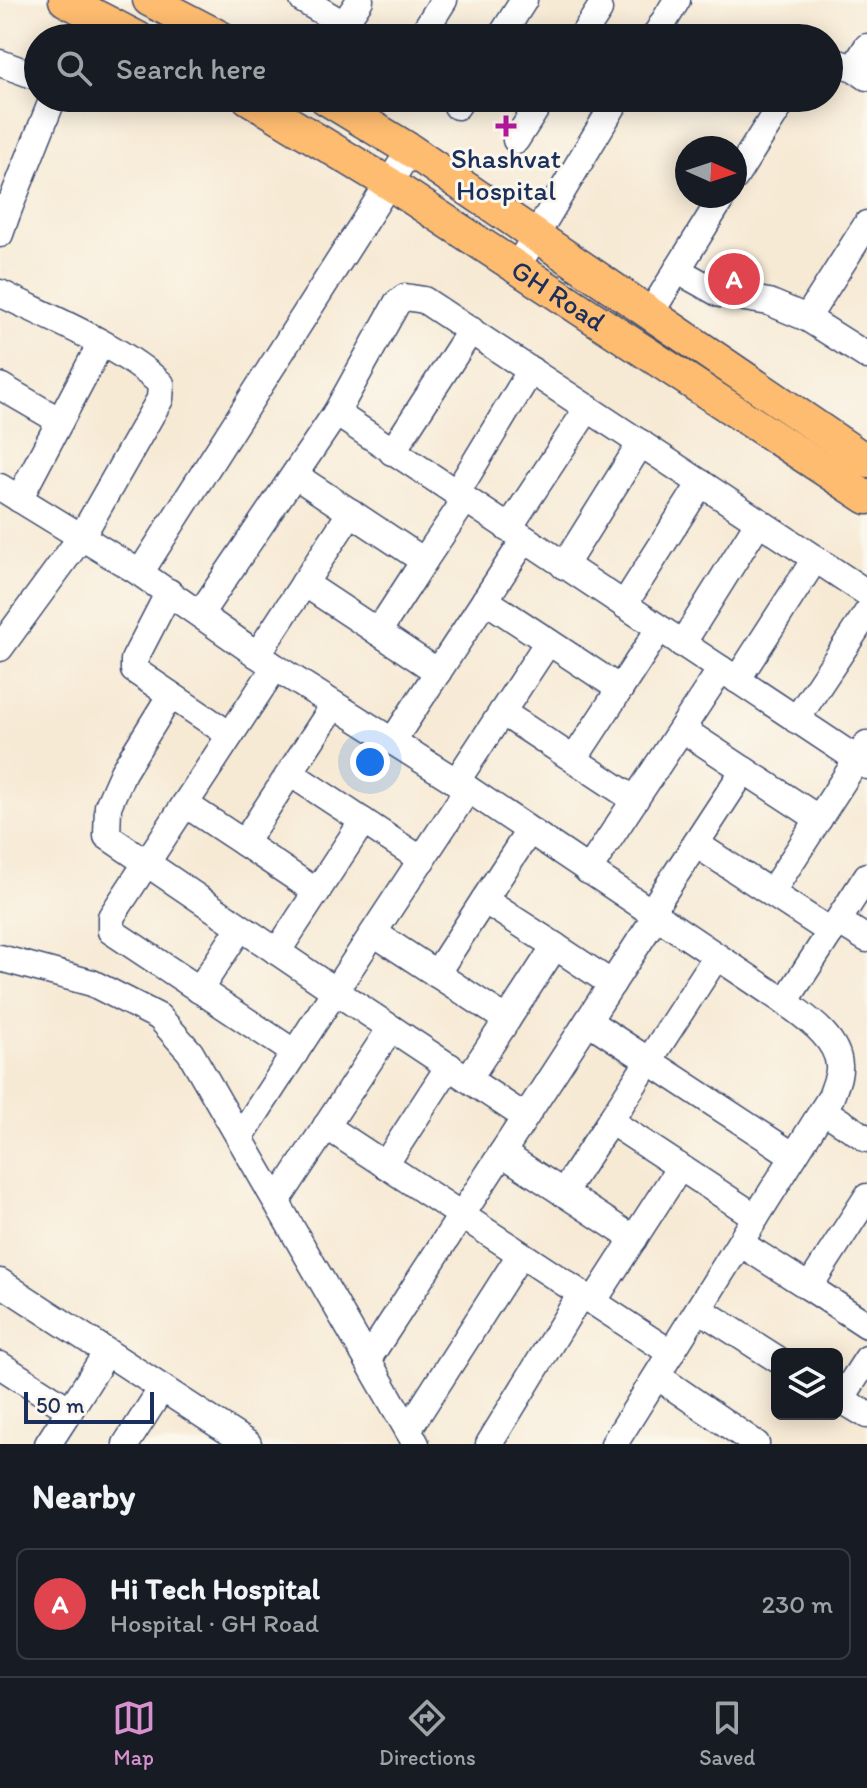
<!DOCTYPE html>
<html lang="en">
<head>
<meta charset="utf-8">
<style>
  :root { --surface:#171b24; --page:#20242c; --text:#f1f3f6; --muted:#9ea1a6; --line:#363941; --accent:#d690ce }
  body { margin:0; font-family:Itim,sans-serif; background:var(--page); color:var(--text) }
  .controls { position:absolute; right:24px; bottom:24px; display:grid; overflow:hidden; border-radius:12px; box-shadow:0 4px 20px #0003 }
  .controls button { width:72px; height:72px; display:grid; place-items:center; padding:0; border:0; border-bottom:2px solid var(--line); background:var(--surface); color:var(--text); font:40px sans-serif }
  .compass { position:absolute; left:675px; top:136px; width:72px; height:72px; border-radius:50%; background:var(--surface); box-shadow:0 4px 20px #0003; rotate:93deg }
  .scale { position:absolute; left:24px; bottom:20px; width:130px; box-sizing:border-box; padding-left:8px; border:4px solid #1b2f5e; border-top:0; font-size:22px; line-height:28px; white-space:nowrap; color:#1b2f5e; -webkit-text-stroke:6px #fbf7ec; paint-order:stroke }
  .you { position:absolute; left:370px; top:762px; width:28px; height:28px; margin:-20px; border:6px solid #fff; border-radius:50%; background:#1a73e8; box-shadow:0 0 0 12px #1a73e833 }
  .badge { display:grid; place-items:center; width:52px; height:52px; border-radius:50%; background:var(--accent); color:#fff; font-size:26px; font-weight:700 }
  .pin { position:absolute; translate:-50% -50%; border:4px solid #fff; box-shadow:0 2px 8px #0006 }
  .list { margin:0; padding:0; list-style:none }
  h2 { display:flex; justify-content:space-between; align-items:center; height:104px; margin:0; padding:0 32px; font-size:34px }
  h2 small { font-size:26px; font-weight:400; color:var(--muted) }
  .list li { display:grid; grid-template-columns:52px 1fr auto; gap:24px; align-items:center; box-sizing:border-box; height:112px; margin:0 16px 16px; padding:0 16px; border:2px solid var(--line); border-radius:12px }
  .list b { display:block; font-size:30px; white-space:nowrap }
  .list p { margin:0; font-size:26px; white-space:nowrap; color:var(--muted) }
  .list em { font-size:26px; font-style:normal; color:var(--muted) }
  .icon { flex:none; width:44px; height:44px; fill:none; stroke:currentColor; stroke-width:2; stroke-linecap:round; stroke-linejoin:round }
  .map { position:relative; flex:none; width:867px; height:1444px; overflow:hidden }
  .search { position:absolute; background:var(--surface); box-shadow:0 4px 20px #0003; left:24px; right:24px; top:24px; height:88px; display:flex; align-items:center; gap:20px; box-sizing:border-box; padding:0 28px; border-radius:44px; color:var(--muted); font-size:30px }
  .sheet { height:232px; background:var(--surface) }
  nav { display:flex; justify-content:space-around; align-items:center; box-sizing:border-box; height:112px; border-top:2px solid var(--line); background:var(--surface); font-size:22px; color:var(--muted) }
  nav a { display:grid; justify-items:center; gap:4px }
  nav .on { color:var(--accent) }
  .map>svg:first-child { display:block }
</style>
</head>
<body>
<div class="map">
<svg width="867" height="1444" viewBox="0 0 867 1444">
  <rect width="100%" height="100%" fill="#fbf7ec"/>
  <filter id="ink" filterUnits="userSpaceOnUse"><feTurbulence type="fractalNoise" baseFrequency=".0125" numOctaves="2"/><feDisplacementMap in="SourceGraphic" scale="16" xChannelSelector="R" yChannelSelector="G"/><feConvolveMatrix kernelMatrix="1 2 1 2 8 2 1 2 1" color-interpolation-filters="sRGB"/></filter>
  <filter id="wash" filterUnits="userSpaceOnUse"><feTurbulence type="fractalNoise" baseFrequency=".006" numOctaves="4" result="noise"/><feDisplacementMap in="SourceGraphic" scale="32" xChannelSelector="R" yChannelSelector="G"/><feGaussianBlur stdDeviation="1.8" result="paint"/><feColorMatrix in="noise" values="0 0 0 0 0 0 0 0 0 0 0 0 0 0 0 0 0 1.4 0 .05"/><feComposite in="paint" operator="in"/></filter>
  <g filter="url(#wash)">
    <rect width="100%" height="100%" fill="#f7ead5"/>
  </g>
  <g filter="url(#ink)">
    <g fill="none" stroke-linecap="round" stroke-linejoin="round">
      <defs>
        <g id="minor">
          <polyline points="303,0 367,38"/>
          <polyline points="344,24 360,0"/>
          <polyline points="420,38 444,0"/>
          <polyline points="500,38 524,0"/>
          <polyline points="581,38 599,10"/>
          <polyline points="654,38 677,0"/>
          <polyline points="867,47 854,68 867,77"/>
          <polyline points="829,60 854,68"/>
          <polyline points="0,63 38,77"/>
          <polyline points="457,106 462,98"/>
          <polyline points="516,140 543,98"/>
          <polyline points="735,177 785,98"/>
          <polyline points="0,208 8,211 0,234"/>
          <polyline points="8,211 53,98"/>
          <polyline points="867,224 807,318 867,356"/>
          <polyline points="515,270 618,98"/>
          <polyline points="677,270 720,294 769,302 807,318"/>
          <path d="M0,293C50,318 121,346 161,384L160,399L82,536L0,648"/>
          <polyline points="650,314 723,196"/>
          <polyline points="0,386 60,421"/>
          <polyline points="392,452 471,330"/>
          <polyline points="296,476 424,561 465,500"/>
          <polyline points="0,487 140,573 410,150"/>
          <polyline points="456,494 531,370"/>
          <polyline points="19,499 100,345"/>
          <polyline points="508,529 588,408"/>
          <polyline points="564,566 641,443"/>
          <path d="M140,573L275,667L468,789L785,1002C805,1017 838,1038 839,1066C840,1075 834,1088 831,1097L614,1444"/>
          <polyline points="304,583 438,672"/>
          <polyline points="169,592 134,660 134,670 230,735"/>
          <polyline points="485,600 620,689 659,629"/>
          <polyline points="624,605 701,483"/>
          <polyline points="200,614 336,413"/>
          <polyline points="378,632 424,561"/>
          <polyline points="682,644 759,521"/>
          <polyline points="257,655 351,512"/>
          <polyline points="275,667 111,917 111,931 295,1053"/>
          <polyline points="721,669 336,413 397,303 405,297 424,300 867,593"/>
          <polyline points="737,680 815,559"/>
          <polyline points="170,696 123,772 108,806 107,836 335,991 240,1137"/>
          <polyline points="502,712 635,800"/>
          <polyline points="796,720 867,613"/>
          <polyline points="392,742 525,539"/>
          <polyline points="574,759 620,689"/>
          <polyline points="744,770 819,819"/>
          <polyline points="290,773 422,860"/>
          <polyline points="456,782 548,642"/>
          <polyline points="185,804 244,843 334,705"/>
          <polyline points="244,843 317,892"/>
          <polyline points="696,844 831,932"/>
          <polyline points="588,871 721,669 867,766"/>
          <polyline points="771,893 867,744"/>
          <polyline points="651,912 744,770 682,729"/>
          <polyline points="838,921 867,939"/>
          <polyline points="374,933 507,1020 555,946 484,900 529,831"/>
          <polyline points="555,946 612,984"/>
          <polyline points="277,952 363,821"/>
          <polyline points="0,958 92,983 159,1017 190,1052 416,1444"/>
          <polyline points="436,974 484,900"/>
          <polyline points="199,990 240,928"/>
          <polyline points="785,1002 867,876"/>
          <polyline points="588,1021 794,1156"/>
          <polyline points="391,1028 525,1117"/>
          <polyline points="468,1079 507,1020"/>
          <polyline points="823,1110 867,1139"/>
          <polyline points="326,1126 671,1353"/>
          <polyline points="502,1153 634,1239"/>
          <polyline points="385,1165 449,1066"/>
          <polyline points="680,1167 756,1217"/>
          <polyline points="563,1193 610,1121"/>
          <polyline points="867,1197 809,1287 867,1325"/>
          <polyline points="277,1201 391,1028 335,991 468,789"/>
          <polyline points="740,1243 809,1287"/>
          <polyline points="0,1282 162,1388"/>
          <polyline points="593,1302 680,1167 610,1121 716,957"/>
          <polyline points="699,1309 777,1359"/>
          <polyline points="368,1359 656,916"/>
          <polyline points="0,1365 70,1410 107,1352"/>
          <polyline points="657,1376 756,1444"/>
          <polyline points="837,1397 867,1415"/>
          <polyline points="841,1399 867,1359"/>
          <polyline points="408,1430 520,1255"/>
          <polyline points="48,1444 70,1410"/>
          <polyline points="126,1444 162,1388 248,1444"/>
          <polyline points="489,1444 581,1294"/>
        </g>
        <g id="major">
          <polyline points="65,0 138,38"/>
          <polyline points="149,0 222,38"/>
          <path id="s1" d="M248,98L390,184L867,498"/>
          <polyline points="325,98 410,150 867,461"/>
        </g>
      </defs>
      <use href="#minor" stroke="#3c4b70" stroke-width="29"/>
      <use href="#major" stroke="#3c4b70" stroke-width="35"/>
      <use href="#minor" stroke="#fff" stroke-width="26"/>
      <use href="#major" stroke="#febc70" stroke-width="32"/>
    </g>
  </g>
  <path fill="#b5179e" stroke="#fbf7ec" stroke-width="3" d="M502 114h8v8h8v8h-8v8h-8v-8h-8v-8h8z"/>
  <g text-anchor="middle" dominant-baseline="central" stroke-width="6" stroke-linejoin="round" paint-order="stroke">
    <g font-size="28" fill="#1b2f5e" stroke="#fbf7ec">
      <text x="506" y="158">Shashvat<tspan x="506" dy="32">Hospital</tspan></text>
    </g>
    <g font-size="28" fill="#1b2f5e" stroke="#fbf7ec">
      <text stroke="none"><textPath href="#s1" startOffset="368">GH Road</textPath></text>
    </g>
  </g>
</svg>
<div class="controls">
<button><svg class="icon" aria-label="layers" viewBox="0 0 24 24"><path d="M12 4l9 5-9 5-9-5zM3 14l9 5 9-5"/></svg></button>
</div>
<svg class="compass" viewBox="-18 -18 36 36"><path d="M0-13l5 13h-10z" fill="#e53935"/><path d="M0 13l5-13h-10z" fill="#9ea1a6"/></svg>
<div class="scale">50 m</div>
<div class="you"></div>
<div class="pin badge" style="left:734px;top:279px;background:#e0444e">A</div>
<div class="search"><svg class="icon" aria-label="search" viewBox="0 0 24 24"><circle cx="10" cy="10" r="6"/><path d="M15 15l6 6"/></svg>Search here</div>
</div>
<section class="sheet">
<h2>Nearby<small></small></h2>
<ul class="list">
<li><span class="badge" style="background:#e0444e">A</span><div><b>Hi Tech Hospital</b><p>Hospital · GH Road</p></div><em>230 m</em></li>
</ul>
</section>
<nav>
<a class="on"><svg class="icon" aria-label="map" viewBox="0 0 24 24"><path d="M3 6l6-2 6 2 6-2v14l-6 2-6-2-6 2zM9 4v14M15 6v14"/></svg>Map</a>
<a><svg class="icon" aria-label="directions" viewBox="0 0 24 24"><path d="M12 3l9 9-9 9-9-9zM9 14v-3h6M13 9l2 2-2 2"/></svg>Directions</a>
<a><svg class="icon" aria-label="saved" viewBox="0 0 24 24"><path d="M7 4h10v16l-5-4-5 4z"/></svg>Saved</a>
</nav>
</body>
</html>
